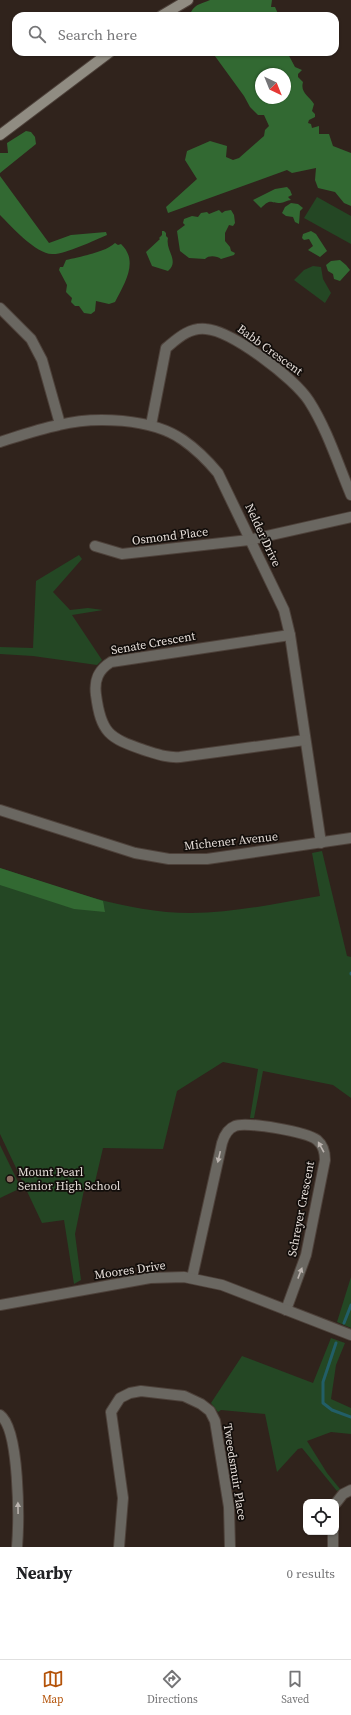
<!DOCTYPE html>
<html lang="en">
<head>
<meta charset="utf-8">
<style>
  :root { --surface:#fff; --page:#f6f6f6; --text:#202124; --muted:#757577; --line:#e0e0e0; --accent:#b45309 }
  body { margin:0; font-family:"Source Serif 4",serif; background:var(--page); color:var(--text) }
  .controls { position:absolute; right:12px; bottom:12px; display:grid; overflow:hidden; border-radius:8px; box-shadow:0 1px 3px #0004 }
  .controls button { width:36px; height:36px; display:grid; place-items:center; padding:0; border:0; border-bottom:1px solid var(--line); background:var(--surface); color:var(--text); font:20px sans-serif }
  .compass { position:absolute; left:255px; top:68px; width:36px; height:36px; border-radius:50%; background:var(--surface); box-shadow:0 1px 3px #0004; rotate:137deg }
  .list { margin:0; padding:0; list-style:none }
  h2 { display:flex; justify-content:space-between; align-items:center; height:52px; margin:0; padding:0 16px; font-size:17px }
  h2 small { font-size:13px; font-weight:400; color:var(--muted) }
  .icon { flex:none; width:22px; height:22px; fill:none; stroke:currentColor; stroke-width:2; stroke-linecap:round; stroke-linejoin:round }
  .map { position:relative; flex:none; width:351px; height:1547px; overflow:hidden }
  .search { position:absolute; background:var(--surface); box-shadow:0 1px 3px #0004; left:12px; right:12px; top:12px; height:44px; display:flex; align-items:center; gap:10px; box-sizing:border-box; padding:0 14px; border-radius:12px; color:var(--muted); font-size:15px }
  .sheet { height:112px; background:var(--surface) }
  nav { display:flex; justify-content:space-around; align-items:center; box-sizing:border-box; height:56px; border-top:1px solid var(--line); background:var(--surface); font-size:11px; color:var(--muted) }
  nav a { display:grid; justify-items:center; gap:2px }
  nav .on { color:var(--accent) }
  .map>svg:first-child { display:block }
</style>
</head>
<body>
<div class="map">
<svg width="351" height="1547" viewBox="0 0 351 1547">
  <rect width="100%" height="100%" fill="#30231c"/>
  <g fill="#244724">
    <polygon points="317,197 351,216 351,244 304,218"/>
    <polygon points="313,266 321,267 323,279 331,293 325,303 294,280 304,270"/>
    <polygon points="79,555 82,559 53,592 70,610 88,608 103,610 72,615 102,660 97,665 33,656 0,654 0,647 33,648 36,581"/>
    <path d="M322,851L347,956L351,957V1098L333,1085L263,1071L254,1118H250L258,1069L223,1062L177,1091L163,1149L103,1148L95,1182L85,1185L75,1234L81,1280L74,1284L64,1220L42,1223L0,1134V868C62,888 125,913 191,913C234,913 278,903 320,896L312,853Z"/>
    <polygon points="0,1145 21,1188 0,1198"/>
    <polygon points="351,1277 351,1328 337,1322"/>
    <polygon points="331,1338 345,1343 336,1365 331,1399 351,1408 351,1434 331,1432 307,1441 327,1473 340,1489 337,1491 302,1448 298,1449 277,1472 265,1414 221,1410 218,1412 211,1403 242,1356 313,1383"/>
  </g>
  <g fill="#326932" fill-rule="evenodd">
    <path d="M210,0H272L271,7H275L279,16H194L191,12C196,3 202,4 210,0Z"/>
    <path d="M212,52H287L295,67L302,70L298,74V77L303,82C300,93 309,96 314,104L312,111L315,114V117L309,120L308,123L311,124L312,128L319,126V134H329L333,146L351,153V206L344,203L335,192L318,188L315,180L316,168L292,173L287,170L168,213L166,207L197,179L185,160L187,151L210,141L227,146L226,157L233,160L239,158L264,136L265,130L269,126L264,115H258L250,107L244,96ZM261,74H285V98H261Z"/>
    <polygon points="26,131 31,132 35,137 36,144 0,173 0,153 8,153 7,143"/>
    <path d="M0,176L49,243L71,235L106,232L107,235C95,240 64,255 52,254C36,254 11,226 0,215Z"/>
    <path d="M287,187L290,190L292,195L288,197L291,200C287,200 284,203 280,203C270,203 271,198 261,208L253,200L275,189Z"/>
    <polygon points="291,203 298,204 303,208 300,211 299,224 295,222 293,217 286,216 282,213 285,207"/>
    <path d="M219,210L222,213L225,211L231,210L234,215L235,223L233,226L229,225L225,233V241L230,247L231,251L235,253L234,255L221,259C217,256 209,255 205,259L189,258L180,251L177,231L185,225L183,223L184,219L192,216L198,217L201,213L207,212L209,214Z"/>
    <path d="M162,231H164L166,233V236L168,238C165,250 180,261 168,271L152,266L146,252L160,239L159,238L162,235Z"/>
    <polygon points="311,231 316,234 327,251 320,257 308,250 313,246 309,239 304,240 302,238 303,234"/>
    <path d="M115,243L118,245L121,244C139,261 125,283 115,302L109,304L96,301L95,311L91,314L84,313L79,306H75L71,302L72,298L66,292L67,285L59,270L60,267H63L66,260C79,257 106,252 115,243Z"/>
    <polygon points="340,260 346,265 350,270 340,281 334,279 333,274 328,271 326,265 331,261"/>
    <polygon points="0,868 103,901 105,912 74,909 0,885"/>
  </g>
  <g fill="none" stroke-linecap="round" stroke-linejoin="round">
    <g stroke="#225e67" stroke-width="3">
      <polyline points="351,973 351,974"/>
      <polyline points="344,1323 351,1305"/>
      <polyline points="336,1343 323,1382 323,1403 332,1410 351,1417"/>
    </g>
    <defs>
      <g id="minor">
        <polyline points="0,308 31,339 42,360 60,424"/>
        <path d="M151,425L166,348C177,339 189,327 206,329C232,331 294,378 309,401C327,429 338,464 351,495"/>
        <path d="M0,442C19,436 39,429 59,425C94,416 152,418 183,440C196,449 208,461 218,473L284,610L290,635L321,843"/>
        <polyline points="95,546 122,554 249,540 351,517"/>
        <path d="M290,635L111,662C98,670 94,680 96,695C101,733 109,738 144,750C157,754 167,758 180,757L305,740"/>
        <path d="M192,1278L222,1143C224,1136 227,1129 235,1126C246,1121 307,1132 317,1140C323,1145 325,1152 325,1160L306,1255L286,1310"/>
        <polyline points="0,1305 150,1278 184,1277 222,1285 351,1335"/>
        <path d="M0,1415C20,1429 19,1522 17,1547"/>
        <polyline points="336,1503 343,1494 351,1490"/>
        <polyline points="119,1547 123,1498 111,1412 120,1398 130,1393 141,1391 184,1396 201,1404 210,1411 215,1421 229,1507 230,1547"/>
        <polyline points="333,1547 333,1532"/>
      </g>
      <polyline id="tertiary" points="0,810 135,853 169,859 207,859 351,838"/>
      <g id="secondary">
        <polyline points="161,16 188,0"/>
        <polyline points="0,135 110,52"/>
      </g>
    </defs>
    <use href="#minor" stroke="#4d413a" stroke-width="12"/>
    <use href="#tertiary" stroke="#4d413a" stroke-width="12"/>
    <use href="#secondary" stroke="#4d413a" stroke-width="12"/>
    <use href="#minor" stroke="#6a6761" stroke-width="10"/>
    <use href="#tertiary" stroke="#6a6761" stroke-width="10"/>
    <use href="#secondary" stroke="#908c82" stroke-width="10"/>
  </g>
  <defs><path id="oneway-solid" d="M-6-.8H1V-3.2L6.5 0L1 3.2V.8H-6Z"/></defs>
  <g fill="#bbb4af">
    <use href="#oneway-solid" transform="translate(321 1147) rotate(-119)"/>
    <use href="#oneway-solid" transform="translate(219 1157) rotate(103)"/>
    <use href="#oneway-solid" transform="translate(300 1273) rotate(-69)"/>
    <use href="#oneway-solid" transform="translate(18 1508) rotate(-91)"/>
  </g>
  <circle fill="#8d6e63" stroke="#130e0b" stroke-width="1.5" cx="10" cy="1179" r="4"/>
  <g text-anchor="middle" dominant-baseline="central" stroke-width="3.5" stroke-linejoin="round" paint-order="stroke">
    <g font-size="12" fill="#e6ded9" stroke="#130e0b">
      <text transform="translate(270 350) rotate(36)">Babb Crescent</text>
      <text transform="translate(263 535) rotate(65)">Nelder Drive</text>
      <text transform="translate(170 536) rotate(-7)">Osmond Place</text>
      <text transform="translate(153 643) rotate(-10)">Senate Crescent</text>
      <text transform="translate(231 841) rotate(-6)">Michener Avenue</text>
      <text transform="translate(301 1209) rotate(-79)">Schreyer Crescent</text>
      <text transform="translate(130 1270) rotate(-8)">Moores Drive</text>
      <text transform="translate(235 1472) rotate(81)">Tweedsmuir Place</text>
    </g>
    <g font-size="12" fill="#e6ded9" stroke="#130e0b" text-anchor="start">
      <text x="18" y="1172">Mount Pearl<tspan x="18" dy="14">Senior High School</tspan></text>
    </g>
  </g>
</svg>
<div class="controls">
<button><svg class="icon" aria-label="locate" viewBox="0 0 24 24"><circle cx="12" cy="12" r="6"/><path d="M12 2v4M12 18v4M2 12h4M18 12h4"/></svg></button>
</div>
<svg class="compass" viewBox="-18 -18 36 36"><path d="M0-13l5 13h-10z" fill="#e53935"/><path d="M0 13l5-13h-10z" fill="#757577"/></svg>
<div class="search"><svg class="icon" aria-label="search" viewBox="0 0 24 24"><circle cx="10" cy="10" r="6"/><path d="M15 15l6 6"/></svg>Search here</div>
</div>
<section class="sheet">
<h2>Nearby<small>0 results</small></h2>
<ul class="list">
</ul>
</section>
<nav>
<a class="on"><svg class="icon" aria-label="map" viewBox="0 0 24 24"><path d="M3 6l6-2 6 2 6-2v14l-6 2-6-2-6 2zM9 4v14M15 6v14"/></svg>Map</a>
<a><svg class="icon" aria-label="directions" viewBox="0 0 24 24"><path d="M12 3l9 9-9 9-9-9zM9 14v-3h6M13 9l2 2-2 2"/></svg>Directions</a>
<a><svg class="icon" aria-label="saved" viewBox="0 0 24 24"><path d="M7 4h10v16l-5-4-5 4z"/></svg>Saved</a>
</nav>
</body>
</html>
